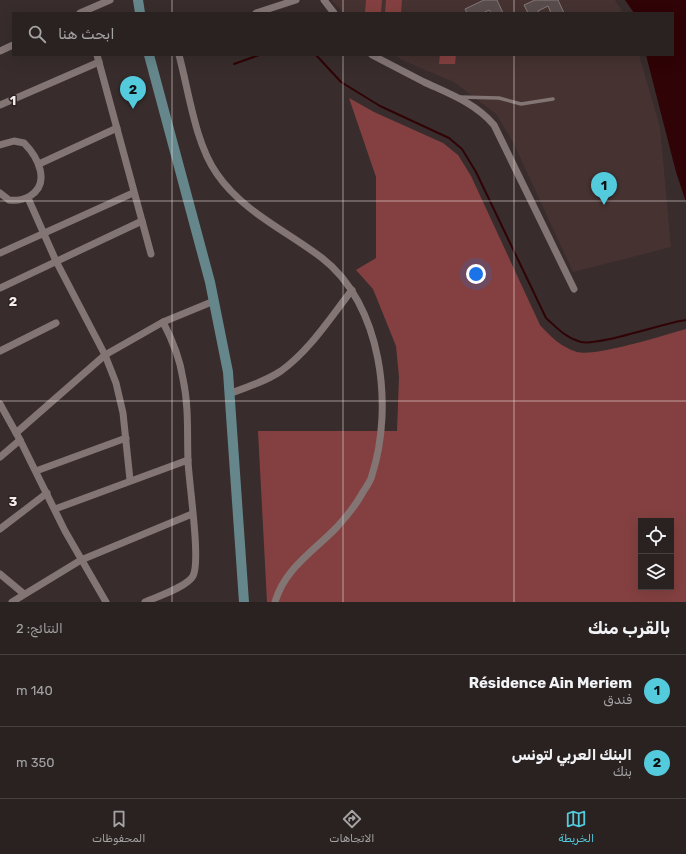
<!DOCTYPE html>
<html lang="ar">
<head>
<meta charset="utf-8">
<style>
  :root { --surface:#2a2221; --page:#362f2e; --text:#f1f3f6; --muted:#a5a4a5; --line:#463f3f; --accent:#54cadd }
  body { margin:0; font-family:Rubik,Vazirmatn,sans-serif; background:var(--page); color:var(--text); direction:rtl }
  .controls { position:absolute; right:12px; bottom:12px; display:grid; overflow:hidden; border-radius:0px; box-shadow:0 4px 16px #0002 }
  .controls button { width:36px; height:36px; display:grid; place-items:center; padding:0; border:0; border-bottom:1px solid var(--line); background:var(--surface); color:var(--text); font:20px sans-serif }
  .you { position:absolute; left:476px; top:274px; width:14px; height:14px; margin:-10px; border:3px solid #fff; border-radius:50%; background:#1a73e8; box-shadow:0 0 0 6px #1a73e833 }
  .badge { display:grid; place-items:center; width:26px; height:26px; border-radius:50%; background:var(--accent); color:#111; font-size:13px; font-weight:700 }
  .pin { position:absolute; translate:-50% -33px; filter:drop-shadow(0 1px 2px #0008) }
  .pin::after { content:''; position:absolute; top:21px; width:14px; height:12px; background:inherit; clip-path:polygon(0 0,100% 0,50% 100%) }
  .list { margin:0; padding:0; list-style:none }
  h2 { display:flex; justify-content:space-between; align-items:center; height:52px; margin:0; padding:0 16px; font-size:17px }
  h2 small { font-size:13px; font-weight:400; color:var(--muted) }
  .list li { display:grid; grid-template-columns:26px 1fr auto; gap:12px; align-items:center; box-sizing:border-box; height:72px; padding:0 16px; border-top:1px solid var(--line) }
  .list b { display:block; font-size:15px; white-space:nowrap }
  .list p { margin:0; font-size:13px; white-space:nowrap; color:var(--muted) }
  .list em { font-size:13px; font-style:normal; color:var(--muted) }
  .icon { flex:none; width:22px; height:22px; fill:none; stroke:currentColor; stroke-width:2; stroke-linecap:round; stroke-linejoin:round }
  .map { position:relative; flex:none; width:686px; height:602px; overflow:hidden; direction:ltr }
  .search { position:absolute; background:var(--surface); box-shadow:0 4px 16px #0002; left:12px; right:12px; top:12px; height:44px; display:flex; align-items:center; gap:10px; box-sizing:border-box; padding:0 14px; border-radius:0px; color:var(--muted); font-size:15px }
  .sheet { height:196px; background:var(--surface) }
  nav { display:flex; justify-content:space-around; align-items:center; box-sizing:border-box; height:56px; border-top:1px solid var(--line); background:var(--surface); font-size:11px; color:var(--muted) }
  nav a { display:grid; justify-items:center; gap:2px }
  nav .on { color:var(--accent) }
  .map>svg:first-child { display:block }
</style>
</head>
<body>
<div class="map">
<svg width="686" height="602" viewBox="0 0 686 602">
  <rect width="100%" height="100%" fill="#382d2c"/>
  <g fill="#453231">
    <polygon points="331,0 615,0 623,13 344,13"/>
    <polygon points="395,55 639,55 660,127 671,247 573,272 513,142 496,114 454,82 404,61"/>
  </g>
  <g fill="#844040" fill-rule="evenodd">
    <polygon points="366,0 382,0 381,12 365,12"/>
    <polygon points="386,0 402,0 401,13 385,13"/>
    <polygon points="440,55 456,55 455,64 439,64"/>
    <path d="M349,98L374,112L443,143L458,155L471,176L540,325C551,337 561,347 577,352C596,357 664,335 686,329V602H267L258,431H397L399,377L396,346L373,289L356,270L376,258V177ZM641,521H671V587H641Z"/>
  </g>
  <polygon fill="#300306" points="625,0 686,0 686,202 676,172 646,55 673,55 673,13 634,13"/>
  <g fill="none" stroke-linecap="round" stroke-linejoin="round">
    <g stroke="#300306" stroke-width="2">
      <path d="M316,55L341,82L380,106L449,138L462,149L476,172L546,318C557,328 566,338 581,342C599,346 663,323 686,320"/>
      <polyline points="234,64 259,55"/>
    </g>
  </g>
  <g fill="#594c4c" stroke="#857877">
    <polygon points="484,0 497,0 503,13 491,13 489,10 483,13 467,13 465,9"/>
    <polygon points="535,0 558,0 564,13 551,13 548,6 538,11 539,13 528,13 524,5"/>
  </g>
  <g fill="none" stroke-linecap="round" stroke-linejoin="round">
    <polyline stroke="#837574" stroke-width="3.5" points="459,97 499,98 521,104 553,99"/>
    <g stroke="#837574" stroke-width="7">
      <polyline points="324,0 334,13"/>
      <polyline points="80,13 110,0"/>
      <polyline points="256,13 296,0"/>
      <polyline points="0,51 13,45"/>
      <polyline points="97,55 151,254"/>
      <path d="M179,55C189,92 195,143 217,174C243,212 287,231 322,258C382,304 394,407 372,475C371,481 366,487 363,492C356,505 347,516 337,527C314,551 285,568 275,602"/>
      <path d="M372,55C389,64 407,73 424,82C450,94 475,103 494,125L574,289"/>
      <polyline points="0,105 99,62"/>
      <path d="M0,145L14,141L24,143C38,157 51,183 30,196C23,200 16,201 9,200L0,193"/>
      <polyline points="39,164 117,128"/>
      <polyline points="28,198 56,261 105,355 116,383 123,413 130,480"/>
      <polyline points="0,253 133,193"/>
      <polyline points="0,288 142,221"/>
      <polyline points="0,351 56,323"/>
      <path d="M231,393C248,387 266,381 281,371C310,350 330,318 352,290"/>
      <polyline points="0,404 20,440 65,531 106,602"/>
      <polyline points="16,433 105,355 163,322 214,301"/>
      <polyline points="0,457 20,440"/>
      <polyline points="36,471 126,438"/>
      <polyline points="55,509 188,460"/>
      <polyline points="0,529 47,493"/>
      <polyline points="0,574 24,594"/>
      <polyline points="12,602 81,560 192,514"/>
      <path d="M145,602C156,597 187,587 193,576C201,561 189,484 188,461C187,433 189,407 183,379C180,359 173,341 163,322"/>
    </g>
    <g stroke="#65878c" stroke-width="10">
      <polyline points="138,0 140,13"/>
      <polyline points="149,55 210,282 228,372 244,602"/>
    </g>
  </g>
  <path fill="none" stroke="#f5eded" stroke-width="1" stroke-opacity="0.55" d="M172,0V13M343,0V13M514,0V13M172,55V602M343,55V602M514,55V602M0,201H686M0,401H686"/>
  <g font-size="13" text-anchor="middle" font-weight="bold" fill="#f5eded" stroke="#2e2323" stroke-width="3" stroke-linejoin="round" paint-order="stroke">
    <text x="13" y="105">1</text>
    <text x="13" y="306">2</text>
    <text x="13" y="506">3</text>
  </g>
</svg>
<div class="controls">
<button><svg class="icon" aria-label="locate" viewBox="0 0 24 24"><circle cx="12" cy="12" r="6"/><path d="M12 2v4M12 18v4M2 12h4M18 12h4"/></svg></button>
<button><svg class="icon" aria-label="layers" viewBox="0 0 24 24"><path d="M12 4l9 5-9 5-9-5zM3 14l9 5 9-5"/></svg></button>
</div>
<div class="you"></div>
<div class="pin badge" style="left:604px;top:205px">1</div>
<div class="pin badge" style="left:133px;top:109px">2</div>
<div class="search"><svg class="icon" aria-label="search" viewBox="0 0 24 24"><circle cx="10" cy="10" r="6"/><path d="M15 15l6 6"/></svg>ابحث هنا</div>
</div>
<section class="sheet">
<h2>بالقرب منك<small>النتائج: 2</small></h2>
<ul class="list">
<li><span class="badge">1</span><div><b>Résidence Ain Meriem</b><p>فندق</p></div><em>140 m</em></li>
<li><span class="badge">2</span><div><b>البنك العربي لتونس</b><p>بنك</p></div><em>350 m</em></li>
</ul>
</section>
<nav>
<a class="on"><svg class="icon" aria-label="map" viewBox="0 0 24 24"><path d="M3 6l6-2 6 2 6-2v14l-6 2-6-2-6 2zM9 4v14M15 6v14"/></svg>الخريطة</a>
<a><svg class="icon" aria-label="directions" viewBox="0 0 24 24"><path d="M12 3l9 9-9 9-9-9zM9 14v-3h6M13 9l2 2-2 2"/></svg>الاتجاهات</a>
<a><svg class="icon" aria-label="saved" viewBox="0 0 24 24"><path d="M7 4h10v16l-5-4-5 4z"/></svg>المحفوظات</a>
</nav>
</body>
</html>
